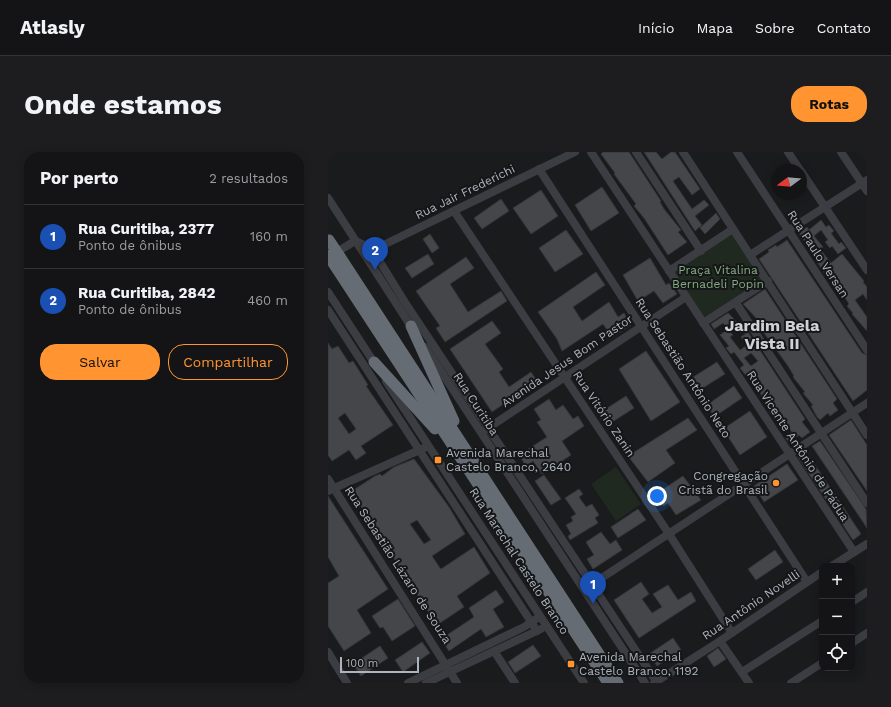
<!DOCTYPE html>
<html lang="pt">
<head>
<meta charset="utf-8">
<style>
  :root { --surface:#141416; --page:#1d1d1f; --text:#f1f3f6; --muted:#9d9ea1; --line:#333335; --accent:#ff9430 }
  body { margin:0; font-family:"Work Sans",sans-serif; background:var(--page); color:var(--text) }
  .controls { position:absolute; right:12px; bottom:12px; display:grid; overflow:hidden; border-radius:8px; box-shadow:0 2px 10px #0003 }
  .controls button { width:36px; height:36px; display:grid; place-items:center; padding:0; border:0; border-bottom:1px solid var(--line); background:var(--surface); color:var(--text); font:20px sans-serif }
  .compass { position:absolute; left:443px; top:12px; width:36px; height:36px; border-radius:50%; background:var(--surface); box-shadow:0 2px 10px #0003; rotate:254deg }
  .scale { position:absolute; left:12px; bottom:10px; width:79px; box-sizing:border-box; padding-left:4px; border:2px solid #acb4bd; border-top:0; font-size:11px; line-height:14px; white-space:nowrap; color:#acb4bd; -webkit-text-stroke:3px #151618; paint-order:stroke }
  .you { position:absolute; left:329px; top:344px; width:14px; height:14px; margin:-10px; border:3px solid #fff; border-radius:50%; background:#1a73e8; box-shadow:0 0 0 6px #1a73e833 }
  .badge { display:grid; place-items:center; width:26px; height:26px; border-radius:50%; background:var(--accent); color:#fff; font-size:13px; font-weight:700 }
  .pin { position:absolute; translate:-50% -33px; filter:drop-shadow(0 1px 2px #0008) }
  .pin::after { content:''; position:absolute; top:21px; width:14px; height:12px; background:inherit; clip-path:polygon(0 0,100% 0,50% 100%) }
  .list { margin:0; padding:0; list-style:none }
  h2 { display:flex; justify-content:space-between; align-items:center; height:52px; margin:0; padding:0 16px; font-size:17px }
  h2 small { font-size:13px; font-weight:400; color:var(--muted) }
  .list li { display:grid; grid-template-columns:26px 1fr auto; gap:12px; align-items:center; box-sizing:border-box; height:64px; padding:0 16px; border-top:1px solid var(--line) }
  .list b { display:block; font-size:15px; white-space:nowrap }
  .list p { margin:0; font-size:13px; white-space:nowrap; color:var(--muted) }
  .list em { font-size:13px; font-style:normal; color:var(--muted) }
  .actions { display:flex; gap:8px; padding:12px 16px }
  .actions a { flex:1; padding:9px 0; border:1px solid var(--accent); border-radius:16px; text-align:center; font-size:14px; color:var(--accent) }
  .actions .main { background:var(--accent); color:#111 }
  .icon { flex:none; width:22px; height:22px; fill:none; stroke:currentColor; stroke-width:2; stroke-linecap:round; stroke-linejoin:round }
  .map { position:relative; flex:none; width:539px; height:531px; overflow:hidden; border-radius:16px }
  header { display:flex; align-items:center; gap:24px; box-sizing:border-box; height:56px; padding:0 20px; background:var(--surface); border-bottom:1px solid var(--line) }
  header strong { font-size:19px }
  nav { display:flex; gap:22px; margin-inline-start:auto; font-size:14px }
  .intro { display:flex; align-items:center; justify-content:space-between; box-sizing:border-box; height:96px; padding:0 24px }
  h1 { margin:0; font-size:28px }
  .button { padding:10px 18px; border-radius:16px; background:var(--accent); color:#111; font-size:14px; font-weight:700 }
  main { display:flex; gap:24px; padding:0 24px }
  aside { flex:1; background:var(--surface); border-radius:16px; box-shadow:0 2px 10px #0003 }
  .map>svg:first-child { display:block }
</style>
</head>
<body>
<header>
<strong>Atlasly</strong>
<nav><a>Início</a><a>Mapa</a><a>Sobre</a><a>Contato</a></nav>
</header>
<div class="intro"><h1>Onde estamos</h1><a class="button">Rotas</a></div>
<main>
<aside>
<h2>Por perto<small>2 resultados</small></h2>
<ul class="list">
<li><span class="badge" style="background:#1a4fb4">1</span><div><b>Rua Curitiba, 2377</b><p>Ponto de ônibus</p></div><em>160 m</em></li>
<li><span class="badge" style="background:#1a4fb4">2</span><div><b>Rua Curitiba, 2842</b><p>Ponto de ônibus</p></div><em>460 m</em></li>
</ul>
<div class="actions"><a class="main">Salvar</a><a>Compartilhar</a></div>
</aside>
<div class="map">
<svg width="539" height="531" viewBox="0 0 539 531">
  <rect width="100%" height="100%" fill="#1a1b1d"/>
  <g fill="#20291f">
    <polygon points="405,77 440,129 375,171 341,119"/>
    <polygon points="288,315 313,352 288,369 263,332"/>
  </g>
  <g fill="#44464a" stroke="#343539" fill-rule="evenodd">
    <polygon points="275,0 301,0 333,49 332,50 336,57 353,78 350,80 359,90 340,103 316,66 306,54 308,52 286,22 287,21 273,2"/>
    <polygon points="316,0 328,0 334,7 343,0 347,0 372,37 364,43 351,25 345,29 364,57 376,48 381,53 367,64 374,73 367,79"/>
    <polygon points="274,35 291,61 263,79 247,53"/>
    <polygon points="213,38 230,64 203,82 185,56"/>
    <polygon points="173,47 181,59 154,77 146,66"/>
    <polygon points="388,61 392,67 377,82 372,76"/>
    <polygon points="493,68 498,75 501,73 506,79 503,81 511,92 513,90 518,96 510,102 504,94 502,96 497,90 500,88 493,78 486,84 495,95 492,97 503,111 514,102 536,129 535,130 539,135 539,148 535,142 527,148 539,165 539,179 524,162 525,161 519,154 521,152 514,141 499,121 497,122 493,116 488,108 490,107 471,81 479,75 481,78"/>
    <polygon points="238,78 255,102 227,120 211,96"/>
    <polygon points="102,82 111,96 104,101 95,87"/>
    <polygon points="459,88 534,201 539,203 539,238 525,249 431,107 441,100 440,98 448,93 449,95"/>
    <polygon points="100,102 106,112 84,126 77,116"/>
    <polygon points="138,105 146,116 122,132 140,160 173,139 179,149 117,190 108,176 112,174 88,139"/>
    <polygon points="322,106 338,133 341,131 349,142 335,151 326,139 310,149 295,123"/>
    <polygon points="268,120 277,133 245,155 254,169 281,150 290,165 296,161 303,173 284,185 275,172 234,199 229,187 210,160"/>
    <polygon points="437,137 509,247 505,251 510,258 502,264 500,261 492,268 489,265 483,254 485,253 475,241 477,240 465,225 466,224 460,214 428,170 430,168 415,152"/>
    <path d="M400,161L411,172L402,180L405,183L402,185L412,198L419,193L413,185L420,180L477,267L474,270L482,280L474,286L471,283L461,291L457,285L464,280L456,269L451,273L441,260L443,259L437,252L439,250L412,216L416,213L406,200L403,202L398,196L401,194L392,183L400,177L395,171L386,177L383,172ZM423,201L430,209L423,214L416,206Z"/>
    <polygon points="164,169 173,181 157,192 175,217 171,220 181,235 203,220 209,229 164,260 122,197"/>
    <path d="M0,191L4,197L10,194L21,211L25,209L40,233L38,234L65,273L33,294L38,301L28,308L21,298L4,309L0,303ZM17,261L28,277L21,282L10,266Z"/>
    <polygon points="318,199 352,250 323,269 291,217"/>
    <polygon points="389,210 397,222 370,239 362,227"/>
    <polygon points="406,234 414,246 386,265 379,253"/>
    <polygon points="298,244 306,256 278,274 270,262"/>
    <polygon points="221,247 228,258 235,253 245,267 250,264 256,274 234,289 243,303 214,322 205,309 198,314 191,303 219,285 209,270 213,268 206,257"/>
    <polygon points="422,259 439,285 412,303 395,277"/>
    <polygon points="360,266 369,278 338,298 347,311 320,330 300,304"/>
    <polygon points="523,268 539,293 539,339 501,283"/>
    <polygon points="492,289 538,357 539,376 484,294"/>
    <polygon points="477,298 533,382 525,388 469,304"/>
    <path d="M86,307L121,355L137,382L104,404L112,416L113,417L146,395L162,421L129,444L136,455L109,473L40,366L24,339L47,324L52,322L54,324L66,315ZM89,368L103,388L96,392L82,372Z"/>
    <polygon points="459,312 470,328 436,350 426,334"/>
    <polygon points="216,323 233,347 223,353 207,329"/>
    <polygon points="355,324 373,348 348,363 340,351 335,354 328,342"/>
    <polygon points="251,337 255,342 251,345 258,355 264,352 271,363 267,366 270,371 242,388 240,384 243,382 238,373 245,369 243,365 248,362 237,346"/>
    <polygon points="0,344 60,437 29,458 43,481 16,499 0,474 0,431 11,424 0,405"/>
    <polygon points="310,357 318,368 290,386 283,375"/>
    <polygon points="273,380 282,392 288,388 294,398 265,417 259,407 266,403 258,390"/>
    <polygon points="447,398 455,410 428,428 420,417"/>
    <polygon points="313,430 321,442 314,447 324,461 334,455 325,442 340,433 350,448 363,440 368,449 311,486 286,448"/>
    <polygon points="168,438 176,450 165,457 176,475 158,485 153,477 121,499 113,487 146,465 141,456"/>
    <polygon points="70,447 87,474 64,489 55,475 52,476 44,464"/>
    <polygon points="345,486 353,498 329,514 321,502"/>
    <polygon points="94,490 102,501 75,520 67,508"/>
    <polygon points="205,493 213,504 187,521 180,510"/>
    <polygon points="52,494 60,506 33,524 25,512"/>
    <polygon points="390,496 398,507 386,515 379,504"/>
  </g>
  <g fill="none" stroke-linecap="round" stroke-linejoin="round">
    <g stroke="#3b3d42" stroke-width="8">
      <polyline points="263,0 526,400"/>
      <polyline points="308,0 373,99"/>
      <polyline points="355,0 539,283"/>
      <polyline points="409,0 539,198"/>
      <polyline points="460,0 472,18"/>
      <polyline points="513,0 539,39"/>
      <polyline points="211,17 479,430"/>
      <polyline points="473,19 539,118"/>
      <polyline points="0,46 86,179"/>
      <polyline points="126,59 341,382 404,481"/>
      <polyline points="30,90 44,97 78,152 328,529"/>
      <polyline points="41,100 247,0"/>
      <polyline points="4,103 27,89"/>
      <polyline points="422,103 539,28"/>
      <polyline points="341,119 405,77"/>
      <polyline points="0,140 49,215"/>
      <polyline points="408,151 539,351"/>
      <polyline points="0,158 209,479"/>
      <polyline points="375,171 440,129"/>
      <polyline points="97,195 317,531"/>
      <polyline points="58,229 256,531"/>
      <polyline points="157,278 358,145"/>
      <polyline points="0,327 129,531"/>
      <polyline points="0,339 96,296"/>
      <polyline points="504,414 539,392"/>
      <polyline points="260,435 539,251"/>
      <polyline points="524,450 539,440"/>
      <polyline points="392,489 421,531"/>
      <polyline points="524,491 539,481"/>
      <polyline points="166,499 187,531"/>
      <polyline points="0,500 19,531"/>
      <polyline points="414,520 494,469"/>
      <polyline points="80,531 196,475 208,467"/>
      <polyline points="98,531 213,477"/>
      <polyline points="326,531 392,489 494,420"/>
      <polyline points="463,531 494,511"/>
      <polyline points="536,531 539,529"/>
    </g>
    <g stroke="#666c74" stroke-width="11">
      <polyline points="11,103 290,531"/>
      <polyline points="3,108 280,531"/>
      <polyline points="83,174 126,269"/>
      <polyline points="46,210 107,277"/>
    </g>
    <g stroke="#666c74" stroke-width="11">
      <polyline points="1,88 11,103"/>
      <polyline points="0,103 3,108"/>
    </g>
  </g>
  <g fill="#ff9430" stroke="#151618" stroke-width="1.5">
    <rect x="106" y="304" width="8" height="8" rx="2"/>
    <circle cx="448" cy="331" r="4"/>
    <rect x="239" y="508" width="8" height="8" rx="2"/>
  </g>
  <g text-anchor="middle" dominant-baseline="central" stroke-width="4" stroke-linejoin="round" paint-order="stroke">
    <g font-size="12" fill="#acb4bd" stroke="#151618">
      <text transform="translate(137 40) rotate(-26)">Rua Jair Frederichi</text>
      <text transform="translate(490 102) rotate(57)">Rua Paulo Versan</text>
      <text transform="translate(239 209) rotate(-34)">Avenida Jesus Bom Pastor</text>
      <text transform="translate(355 216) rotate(57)">Rua Sebastião Antônio Neto</text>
      <text transform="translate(148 252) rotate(57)">Rua Curitiba</text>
      <text transform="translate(276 262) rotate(56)">Rua Vitório Zanin</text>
      <text transform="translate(470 294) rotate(57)">Rua Vicente Antônio de Pádua</text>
      <text transform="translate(191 409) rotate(57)">Rua Marechal Castelo Branco</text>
      <text transform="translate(70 413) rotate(57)">Rua Sebastião Lázaro de Souza</text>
      <text transform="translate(423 453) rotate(-34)">Rua Antônio Novelli</text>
    </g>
    <g font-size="12" fill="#86aa81" stroke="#151618">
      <text x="390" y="118">Praça Vitalina<tspan x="390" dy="14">Bernadeli Popin</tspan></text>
    </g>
    <g font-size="12" fill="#acb4bd" stroke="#151618" text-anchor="start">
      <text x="118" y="301">Avenida Marechal<tspan x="118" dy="14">Castelo Branco, 2640</tspan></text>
      <text x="440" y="324" text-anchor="end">Congregação<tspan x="440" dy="14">Cristã do Brasil</tspan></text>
      <text x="251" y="505">Avenida Marechal<tspan x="251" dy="14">Castelo Branco, 1192</tspan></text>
    </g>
    <g font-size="16" font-weight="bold" fill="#cdd2d9" stroke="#151618">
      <text x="444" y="173">Jardim Bela<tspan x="444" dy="18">Vista II</tspan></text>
    </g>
  </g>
</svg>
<div class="controls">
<button>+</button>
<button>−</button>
<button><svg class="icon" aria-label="locate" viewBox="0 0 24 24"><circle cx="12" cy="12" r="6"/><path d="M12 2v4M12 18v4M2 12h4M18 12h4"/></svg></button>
</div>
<svg class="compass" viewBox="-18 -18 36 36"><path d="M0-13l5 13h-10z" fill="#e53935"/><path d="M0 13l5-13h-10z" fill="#9d9ea1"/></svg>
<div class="scale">100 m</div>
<div class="you"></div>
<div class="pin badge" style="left:265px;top:452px;background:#1a4fb4">1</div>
<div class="pin badge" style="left:47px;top:118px;background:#1a4fb4">2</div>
</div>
</main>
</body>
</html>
